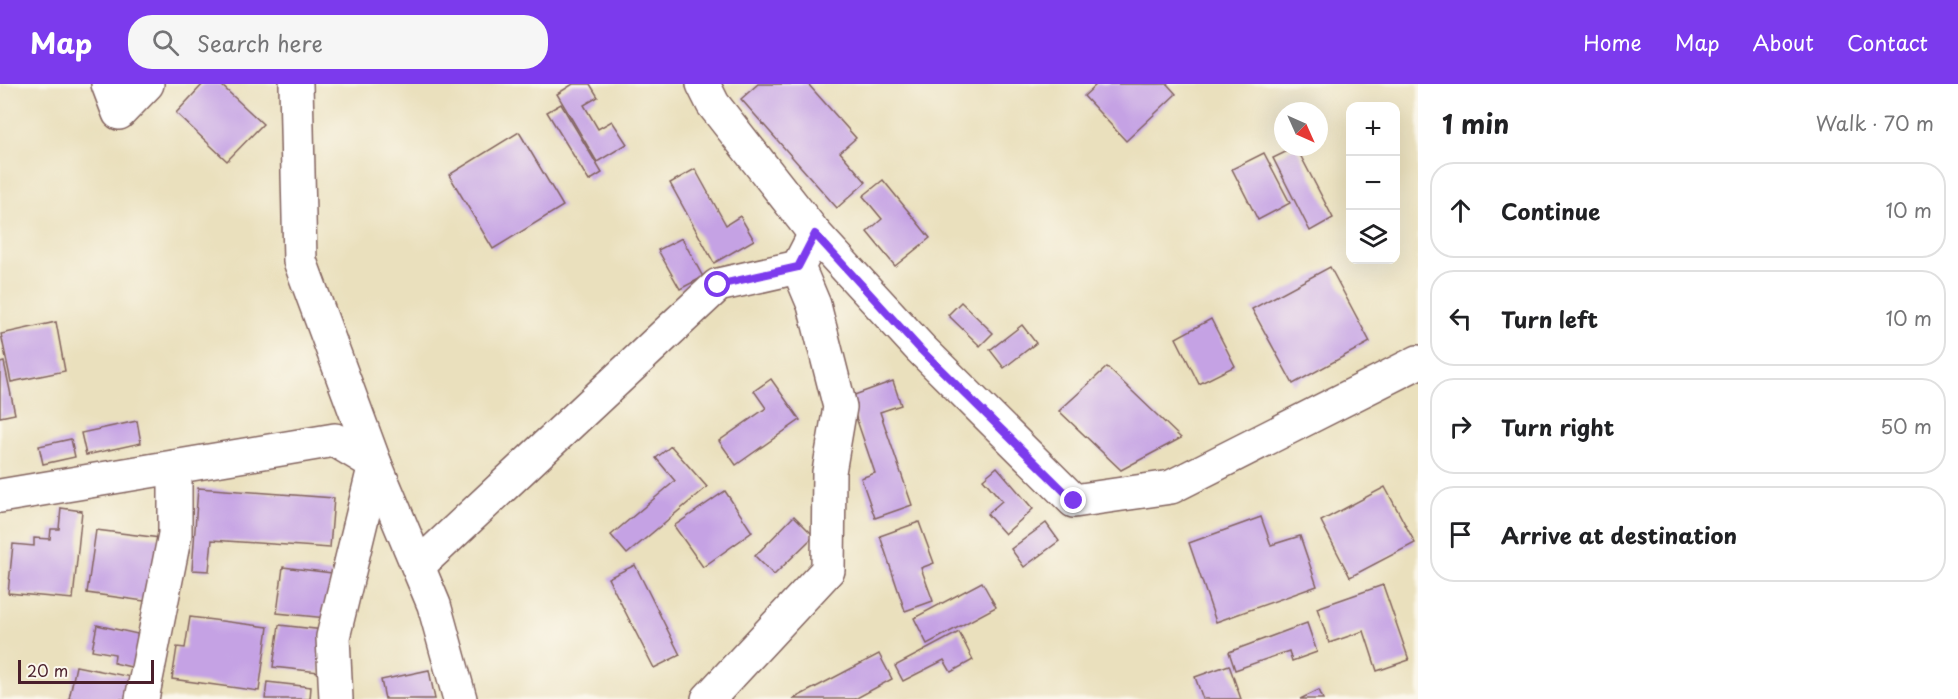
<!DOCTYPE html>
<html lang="en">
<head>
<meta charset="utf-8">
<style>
  :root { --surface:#fff; --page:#f6f6f6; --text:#202124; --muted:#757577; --line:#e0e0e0; --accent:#7c3aed }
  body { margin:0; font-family:"Playpen Sans",sans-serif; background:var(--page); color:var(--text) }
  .controls { position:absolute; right:18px; top:18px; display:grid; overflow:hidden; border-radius:12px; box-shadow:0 6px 24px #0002 }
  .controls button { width:54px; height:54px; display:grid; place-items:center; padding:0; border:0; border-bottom:2px solid var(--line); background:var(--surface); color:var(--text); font:30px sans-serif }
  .compass { position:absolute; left:1274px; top:18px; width:54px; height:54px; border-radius:50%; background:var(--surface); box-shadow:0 6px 24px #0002; rotate:135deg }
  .scale { position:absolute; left:18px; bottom:15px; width:136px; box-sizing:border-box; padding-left:6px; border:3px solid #4a1f2b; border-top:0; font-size:16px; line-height:21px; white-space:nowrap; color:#4a1f2b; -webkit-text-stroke:4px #fbf7ec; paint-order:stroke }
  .stop { position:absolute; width:18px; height:18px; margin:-14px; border:4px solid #7c3aed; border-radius:50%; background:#fff }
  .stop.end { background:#7c3aed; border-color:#fff; box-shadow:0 2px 6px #0008 }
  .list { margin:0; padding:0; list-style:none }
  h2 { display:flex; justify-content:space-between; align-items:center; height:78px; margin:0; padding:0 24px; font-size:26px }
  h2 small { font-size:20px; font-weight:400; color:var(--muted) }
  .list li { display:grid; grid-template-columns:39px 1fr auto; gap:18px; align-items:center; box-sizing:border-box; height:96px; margin:0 12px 12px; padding:0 12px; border:2px solid var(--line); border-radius:24px }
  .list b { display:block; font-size:22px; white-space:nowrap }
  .list em { font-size:20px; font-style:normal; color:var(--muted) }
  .icon { flex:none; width:33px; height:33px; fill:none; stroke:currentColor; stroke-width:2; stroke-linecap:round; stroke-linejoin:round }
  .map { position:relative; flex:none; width:1418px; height:615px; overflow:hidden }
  header { display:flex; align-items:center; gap:36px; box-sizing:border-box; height:84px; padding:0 30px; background:var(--accent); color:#fff }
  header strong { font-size:28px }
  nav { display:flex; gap:33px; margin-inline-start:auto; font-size:21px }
  .search { width:420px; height:54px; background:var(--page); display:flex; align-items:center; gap:15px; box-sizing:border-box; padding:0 21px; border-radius:24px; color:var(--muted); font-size:22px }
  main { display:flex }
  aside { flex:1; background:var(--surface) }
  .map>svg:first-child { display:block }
</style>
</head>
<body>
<header>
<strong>Map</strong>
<div class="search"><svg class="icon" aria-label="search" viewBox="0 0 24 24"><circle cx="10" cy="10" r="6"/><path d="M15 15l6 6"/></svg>Search here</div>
<nav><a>Home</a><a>Map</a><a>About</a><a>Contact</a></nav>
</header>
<main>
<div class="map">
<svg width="1418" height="615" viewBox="0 0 1418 615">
  <rect width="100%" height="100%" fill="#fbf7ec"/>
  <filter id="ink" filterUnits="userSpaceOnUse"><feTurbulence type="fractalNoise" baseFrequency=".0167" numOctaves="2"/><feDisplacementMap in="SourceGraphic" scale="12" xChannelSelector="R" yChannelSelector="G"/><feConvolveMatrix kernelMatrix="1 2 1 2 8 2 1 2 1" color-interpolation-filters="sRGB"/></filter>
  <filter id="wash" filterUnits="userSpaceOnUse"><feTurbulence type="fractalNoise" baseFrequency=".008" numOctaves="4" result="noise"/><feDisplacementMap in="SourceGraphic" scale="24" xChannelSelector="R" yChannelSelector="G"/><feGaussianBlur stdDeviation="1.35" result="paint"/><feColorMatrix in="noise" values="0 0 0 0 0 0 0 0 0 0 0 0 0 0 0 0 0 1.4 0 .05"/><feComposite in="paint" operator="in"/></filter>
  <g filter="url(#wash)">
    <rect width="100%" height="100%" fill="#eae0bd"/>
    <g id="blocks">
      <g fill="#c5a2e4">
        <polygon points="203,0 220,0 263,40 227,77 176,29"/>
        <polygon points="573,0 590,0 598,13 584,21 598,45 612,37 627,60 597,78 557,10"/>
        <polygon points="758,0 808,0 856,54 840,68 866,98 837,124 741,15"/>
        <polygon points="1097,0 1167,0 1176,10 1126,57 1084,12"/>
        <polygon points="561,20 602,89 589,97 547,28"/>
        <polygon points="519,48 563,122 493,165 449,91"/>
        <polygon points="1296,63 1333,134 1310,147 1273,74"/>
        <polygon points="1264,69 1290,119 1258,136 1232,85"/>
        <polygon points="695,85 726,141 740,132 754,156 714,179 670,99"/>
        <polygon points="883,96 930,154 895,182 867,148 882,135 863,112"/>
        <polygon points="682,154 703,193 680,205 658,166"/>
        <polygon points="1330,183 1370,258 1293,300 1252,225"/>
        <polygon points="961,218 993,249 980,262 948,231"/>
        <polygon points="1211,235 1235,282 1199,300 1176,254"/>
        <polygon points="56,238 65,287 11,298 1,250"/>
        <polygon points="1022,241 1036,259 1004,284 990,266"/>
        <polygon points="4,278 15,330 0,333 0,279"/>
        <polygon points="1107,283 1181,354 1121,386 1059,327"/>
        <polygon points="771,295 800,336 736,381 719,357 766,324 754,307"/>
        <polygon points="893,297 901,321 880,328 912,421 875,434 861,394 875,389 849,313"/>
        <polygon points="137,337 141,359 86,371 81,349"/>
        <polygon points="71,355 75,373 43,380 39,362"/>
        <polygon points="671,362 707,403 627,470 611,451 675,397 656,374"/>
        <polygon points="997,383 1033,425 1005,450 987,430 1002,417 983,395"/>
        <polygon points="1385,403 1415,459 1350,493 1321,437"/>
        <polygon points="198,404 334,414 330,464 212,456 209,487 192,486"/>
        <polygon points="725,407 752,448 703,483 674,442"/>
        <polygon points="61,424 82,427 73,515 8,509 13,460 34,462 34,454 50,455 51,445 59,445"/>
        <polygon points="794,432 814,452 774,491 755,472"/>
        <polygon points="1261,433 1271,461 1300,452 1317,502 1216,538 1189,459"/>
        <polygon points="919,438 934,479 921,484 933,517 905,527 880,452"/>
        <polygon points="1046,439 1059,457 1024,483 1011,465"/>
        <polygon points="96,446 160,454 151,518 87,509"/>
        <polygon points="635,481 680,571 654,584 608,494"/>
        <polygon points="283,483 332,489 327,534 277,529"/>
        <polygon points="982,498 996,523 927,560 914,534"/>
        <polygon points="1383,501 1409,576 1377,587 1364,547 1329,559 1317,524"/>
        <polygon points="190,533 268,543 259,607 172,595 177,563 185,564"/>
        <polygon points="1307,539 1317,568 1292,577 1289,567 1235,586 1229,568"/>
        <polygon points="97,541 142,551 135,584 114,579 115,570 92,566"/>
        <polygon points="279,541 324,546 319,588 273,583"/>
        <polygon points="959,548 973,576 951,588 944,576 903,597 895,582"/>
        <polygon points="879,570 892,595 855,615 793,615"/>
        <polygon points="1229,581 1241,615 1203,615 1195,593"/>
        <polygon points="76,582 136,594 131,615 69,615"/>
        <polygon points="429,586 435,615 385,615 381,596"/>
        <polygon points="267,598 311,603 310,615 265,615"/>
        <polygon points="1319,606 1323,615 1300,615"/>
      </g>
    </g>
  </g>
  <g filter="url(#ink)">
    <use href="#blocks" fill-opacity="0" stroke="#82635e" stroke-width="1.5"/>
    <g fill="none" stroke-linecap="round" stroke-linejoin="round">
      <defs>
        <g id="street">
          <polyline points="108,0 119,29 147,0"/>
          <polyline points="296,0 300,177 375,380 434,521 460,615"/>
          <polyline points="703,0 713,20 815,150"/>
          <polyline points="0,412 335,356 375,380 333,553 336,615"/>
          <polyline points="418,482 718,201 798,183"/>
          <polyline points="142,615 175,450 175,383"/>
          <polyline points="708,615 828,486 829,388 840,323 814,221 798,183 815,150 921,265 1074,417 1171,403 1418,278"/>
        </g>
      </defs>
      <use href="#street" stroke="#82635e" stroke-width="36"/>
      <use href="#street" stroke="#fff" stroke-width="33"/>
    </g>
  </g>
  <g fill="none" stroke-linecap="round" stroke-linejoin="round" filter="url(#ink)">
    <polyline stroke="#7c3aed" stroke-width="8" points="718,201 798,183 815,150 921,266 1074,417"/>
  </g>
</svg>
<div class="controls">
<button>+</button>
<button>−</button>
<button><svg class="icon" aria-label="layers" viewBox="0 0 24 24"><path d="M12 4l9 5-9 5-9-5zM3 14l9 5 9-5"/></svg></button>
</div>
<svg class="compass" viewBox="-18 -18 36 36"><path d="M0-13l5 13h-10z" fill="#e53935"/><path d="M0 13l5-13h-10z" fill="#757577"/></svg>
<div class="scale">20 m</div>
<div class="stop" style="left:718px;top:201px"></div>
<div class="stop end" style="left:1074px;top:417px"></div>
</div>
<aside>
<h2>1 min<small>Walk · 70 m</small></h2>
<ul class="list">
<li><svg class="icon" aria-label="ahead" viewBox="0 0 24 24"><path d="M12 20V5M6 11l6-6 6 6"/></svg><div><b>Continue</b></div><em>10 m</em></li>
<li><svg class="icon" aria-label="left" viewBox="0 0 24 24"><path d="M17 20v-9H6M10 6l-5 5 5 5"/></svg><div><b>Turn left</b></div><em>10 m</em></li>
<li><svg class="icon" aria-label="right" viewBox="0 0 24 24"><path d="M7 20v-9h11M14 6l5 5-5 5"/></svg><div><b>Turn right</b></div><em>50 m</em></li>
<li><svg class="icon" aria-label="arrive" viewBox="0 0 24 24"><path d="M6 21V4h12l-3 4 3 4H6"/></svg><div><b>Arrive at destination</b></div></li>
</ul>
</aside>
</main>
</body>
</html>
